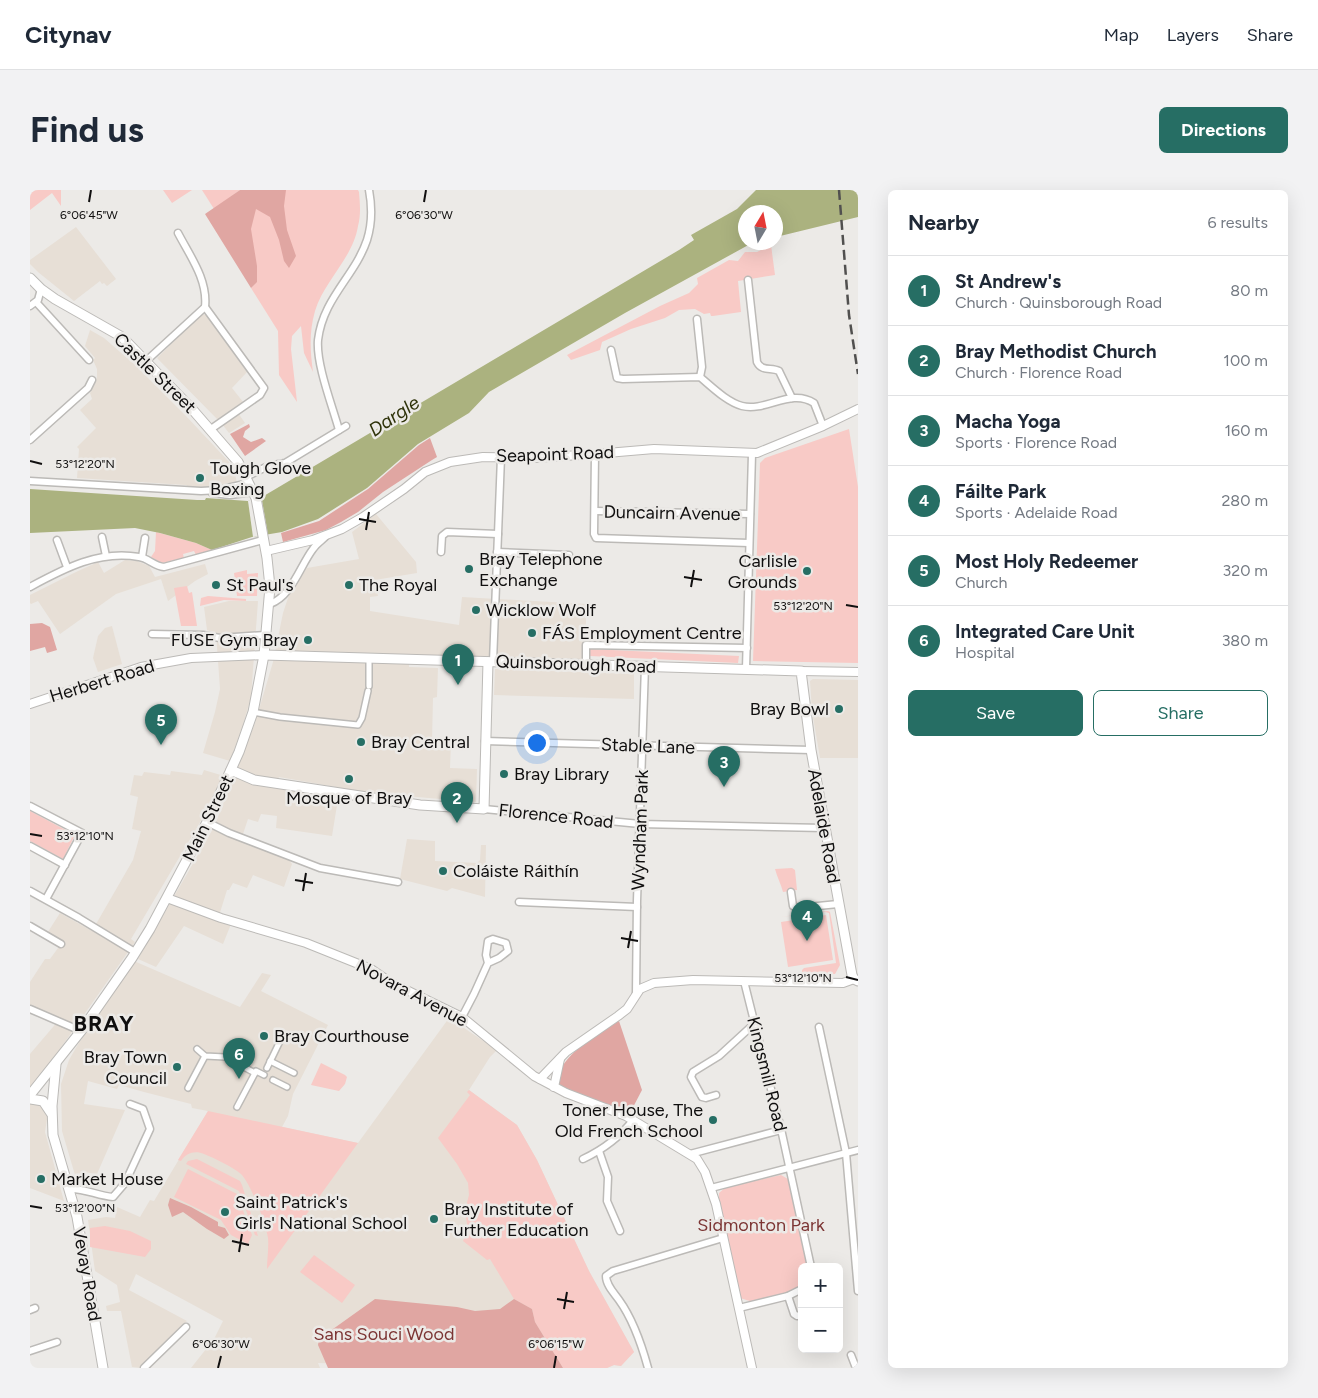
<!DOCTYPE html>
<html lang="en">
<head>
<meta charset="utf-8">
<style>
  :root { --surface:#fff; --page:#f2f2f3; --text:#1f2937; --muted:#747a83; --line:#e0e1e3; --accent:#266e64 }
  body { margin:0; font-family:Figtree,sans-serif; background:var(--page); color:var(--text) }
  .controls { position:absolute; right:15px; bottom:15px; display:grid; overflow:hidden; border-radius:8px; box-shadow:0 5px 20px #0002 }
  .controls button { width:45px; height:45px; display:grid; place-items:center; padding:0; border:0; border-bottom:1px solid var(--line); background:var(--surface); color:var(--text); font:25px sans-serif }
  .compass { position:absolute; left:708px; top:15px; width:45px; height:45px; border-radius:50%; background:var(--surface); box-shadow:0 5px 20px #0002; rotate:10deg }
  .you { position:absolute; left:506px; top:552px; width:18px; height:18px; margin:-12px; border:4px solid #fff; border-radius:50%; background:#1a73e8; box-shadow:0 0 0 8px #1a73e833 }
  .badge { display:grid; place-items:center; width:32px; height:32px; border-radius:50%; background:var(--accent); color:#fff; font-size:16px; font-weight:700 }
  .pin { position:absolute; translate:-50% -41px; filter:drop-shadow(0 1px 2px #0008) }
  .pin::after { content:''; position:absolute; top:26px; width:18px; height:15px; background:inherit; clip-path:polygon(0 0,100% 0,50% 100%) }
  .list { margin:0; padding:0; list-style:none }
  h2 { display:flex; justify-content:space-between; align-items:center; height:65px; margin:0; padding:0 20px; font-size:21px }
  h2 small { font-size:16px; font-weight:400; color:var(--muted) }
  .list li { display:grid; grid-template-columns:32px 1fr auto; gap:15px; align-items:center; box-sizing:border-box; height:70px; padding:0 20px; border-top:1px solid var(--line) }
  .list b { display:block; font-size:19px; white-space:nowrap }
  .list p { margin:0; font-size:16px; white-space:nowrap; color:var(--muted) }
  .list em { font-size:16px; font-style:normal; color:var(--muted) }
  .actions { display:flex; gap:10px; padding:15px 20px }
  .actions a { flex:1; padding:11px 0; border:1px solid var(--accent); border-radius:8px; text-align:center; font-size:18px; color:var(--accent) }
  .actions .main { background:var(--accent); color:#fff }
  .map { position:relative; flex:none; width:828px; height:1178px; overflow:hidden; border-radius:8px }
  header { display:flex; align-items:center; gap:30px; box-sizing:border-box; height:70px; padding:0 25px; background:var(--surface); border-bottom:1px solid var(--line) }
  header strong { font-size:24px }
  nav { display:flex; gap:28px; margin-inline-start:auto; font-size:18px }
  .intro { display:flex; align-items:center; justify-content:space-between; box-sizing:border-box; height:120px; padding:0 30px }
  h1 { margin:0; font-size:35px }
  .button { padding:12px 22px; border-radius:8px; background:var(--accent); color:#fff; font-size:18px; font-weight:700 }
  main { display:flex; gap:30px; padding:0 30px }
  aside { flex:1; background:var(--surface); border-radius:8px; box-shadow:0 5px 20px #0002 }
  .map>svg:first-child { display:block }
</style>
</head>
<body>
<header>
<strong>Citynav</strong>
<nav><a>Map</a><a>Layers</a><a>Share</a></nav>
</header>
<div class="intro"><h1>Find us</h1><a class="button">Directions</a></div>
<main>
<div class="map">
<svg width="828" height="1178" viewBox="0 0 828 1178">
  <rect width="100%" height="100%" fill="#eceae7"/>
  <g fill="#e7dfd6">
    <polygon points="46,37 86,89 77,96 74,93 72,94 70,91 44,111 8,82 0,74 0,70"/>
    <polygon points="172,124 176,125 217,182 202,198 217,217 208,223 215,233 199,243 192,234 127,168"/>
    <polygon points="60,140 74,148 105,175 155,225 201,274 204,280 207,293 183,298 159,297 156,295 47,288 49,259 47,257 66,238 50,220 62,209 60,203 66,192 67,186 67,179 63,170 65,168 55,156"/>
    <polygon points="346,324 386,372 387,383 345,390 348,406 340,407 340,421 429,435 432,407 556,414 556,449 560,455 560,472 379,467 379,477 408,478 407,507 403,508 402,552 421,552 420,578 447,579 446,612 340,603 249,587 246,597 308,609 302,646 246,638 247,626 231,624 228,632 218,629 211,650 259,670 262,674 254,697 223,685 217,698 203,693 199,700 197,700 188,729 201,734 193,754 154,736 126,777 108,769 184,637 225,533 243,472 253,423 261,399 277,378 329,369 322,342"/>
    <polygon points="95,370 107,371 119,376 125,387 175,374 178,384 165,391 138,411 131,389 86,404 30,444 8,411 1,414 0,413 0,405 46,382 68,372 74,383"/>
    <polygon points="199,411 228,411 221,507 213,535 200,571 173,563 185,522 190,499 186,443 177,440 174,417"/>
    <polygon points="82,436 92,474 68,482 63,468 68,446 75,438"/>
    <polygon points="465,479 604,484 604,509 464,505"/>
    <polygon points="783,489 828,490 828,568 790,568 782,521 780,491"/>
    <polygon points="174,580 194,586 169,634 101,749 105,752 11,886 0,897 0,864 29,830 0,818 0,792 15,769 20,769 31,754 16,745 30,723 62,741 103,670 111,641 102,639 108,607 100,605 104,585 112,586 114,582 140,585 141,581 172,585"/>
    <polygon points="377,649 405,651 405,671 447,673 450,670 451,655 456,655 455,707 422,698 417,701 370,689"/>
    <polygon points="104,771 210,817 232,783 241,785 231,801 298,835 263,904 258,926 252,937 328,953 419,828 467,860 460,867 439,900 487,935 507,970 559,1081 604,1162 591,1176 584,1175 577,1178 458,1178 288,1173 290,1178 161,1178 184,1149 193,1131 106,1084 99,1100 157,1131 111,1178 102,1177 91,1121 77,1121 76,1116 90,1112 87,1095 65,1081 58,1030 76,1027 85,1028 87,1017 110,1027 120,1010 124,1011 178,921 162,918 161,914 114,902 89,895 87,899 58,891 54,914 95,920 67,984 54,982 45,985 32,941 31,894 39,870 47,856"/>
    <polygon points="0,912 9,912 18,923 15,942 34,1011 0,998"/>
  </g>
  <g fill="#f8cac6">
    <polygon points="0,0 162,0 142,13 133,0 31,0 31,16 22,3 0,20"/>
    <polygon points="172,0 210,0 184,19"/>
    <path d="M252,0H328L329,2C330,14 331,25 328,36C323,68 294,91 285,121C279,142 280,160 283,182L274,163L271,136L262,146L261,159L267,212L249,185L248,141L221,98L227,91L217,17Z"/>
    <polygon points="741,55 745,85 708,91 711,122 683,126 681,126 680,123 674,124 665,119 649,120 635,128 601,139 572,152 570,160 541,170 537,165 630,116 659,103 668,94 667,88 699,70 708,71 715,62 727,62"/>
    <polygon points="819,239 828,297 828,473 723,471 730,273 735,268"/>
    <polygon points="126,342 166,353 182,360 166,365 164,361 153,364 154,368 132,373 121,367 125,361"/>
    <polygon points="217,380 217,384 228,383 227,406 207,406 204,383"/>
    <polygon points="157,396 159,403 162,402 167,436 151,436 144,398"/>
    <polygon points="178,406 216,409 216,411 194,410 170,416 171,408"/>
    <polygon points="560,459 709,466 708,473 560,466"/>
    <polygon points="0,621 45,645 33,669 0,651"/>
    <path d="M762,678L765,680L767,700L753,702C751,694 747,687 745,679Z"/>
    <polygon points="798,721 800,722 810,775 805,784 772,783 772,780 774,778 806,773 799,723 795,722 750,727"/>
    <polygon points="796,725 803,770 758,777 751,732"/>
    <polygon points="291,873 315,885 317,887 315,894 309,901 281,895"/>
    <polygon points="439,900 487,935 507,970 559,1081 604,1162 591,1176 584,1175 577,1178 533,1178 505,1132 502,1119 484,1109 460,1069 457,1070 433,1051 438,1041 435,1020 439,1005 438,993 427,974 408,948 440,905 437,902"/>
    <path d="M178,921L328,953L237,1079C237,1069 239,1057 238,1048C236,1034 221,994 211,984C201,976 186,969 174,964C165,960 156,963 151,971L148,970Z"/>
    <polygon points="167,969 210,991 212,995 228,1046 225,1045 209,1001 156,974 158,971"/>
    <polygon points="158,979 207,1004 222,1045 218,1054 201,1045 191,1030 144,1007"/>
    <polygon points="751,985 758,989 777,1077 772,1077 772,1095 758,1103 723,1112 710,1108 689,1015 689,1003 696,997"/>
    <polygon points="75,1036 100,1041 121,1051 121,1059 115,1067 60,1057 60,1038"/>
    <polygon points="284,1065 325,1095 312,1113 270,1082"/>
  </g>
  <g fill="#e0a6a2">
    <polygon points="210,0 256,0 254,16 257,40 266,66 259,78 254,71 249,50 240,27 226,19 221,39 227,76 227,92 221,98 175,24"/>
    <polygon points="219,234 220,237 215,241 213,247 221,252 232,248 236,251 215,266 200,244"/>
    <polygon points="400,248 407,267 402,270 353,302 328,322 311,332 296,340 253,352 251,343 289,331 338,299 389,255"/>
    <polygon points="12,433 20,437 27,460 17,463 15,457 0,461 0,434"/>
    <path d="M589,831L612,900L600,923L554,906L528,895C529,890 528,884 531,879C541,859 570,843 589,831Z"/>
    <polygon points="140,1008 161,1017 188,1032 188,1036 195,1038 199,1045 194,1049 177,1039 153,1022 142,1027 138,1015"/>
    <polygon points="345,1109 427,1117 445,1121 470,1119 484,1109 502,1119 505,1132 533,1178 298,1178 288,1155 289,1149"/>
  </g>
  <polygon fill="#abb27f" points="726,0 828,0 828,27 746,47 746,22 716,22 716,52 722,53 595,123 459,202 439,223 388,254 337,298 288,329 252,342 222,347 182,360 166,353 130,343 105,338 0,343 0,299 167,310 175,310 176,308 218,311 232,307 649,60 664,50 661,45 707,19"/>
  <polygon fill="#eceae7" points="231,305 238,345 223,347 218,311"/>
  <g fill="none" stroke-linecap="round" stroke-linejoin="round">
    <defs>
      <g id="pedestrian">
        <polyline points="339,496 339,469"/>
        <polyline points="223,522 250,527 328,535 332,528 338,501"/>
        <polyline points="167,859 175,866 195,867 225,883 226,881 234,885"/>
        <polyline points="240,871 264,883"/>
        <polyline points="237,878 252,847"/>
        <polyline points="243,890 257,897"/>
        <polyline points="158,898 175,866"/>
        <polyline points="207,917 225,883"/>
      </g>
      <g id="minor">
        <path d="M718,90L727,172C732,182 741,177 749,181L762,208"/>
        <polyline points="6,112 59,170"/>
        <polyline points="0,116 8,110 11,99"/>
        <polyline points="175,117 234,198 230,205 181,239"/>
        <polyline points="667,129 672,177 670,187"/>
        <path d="M581,160L587,188L593,189L670,187C682,197 697,212 712,216C736,222 761,198 784,213L793,236"/>
        <path d="M115,172L175,117C178,90 160,66 148,43"/>
        <path d="M309,240C302,215 286,174 288,150C293,108 325,86 337,50C342,34 342,16 339,0"/>
        <polyline points="0,250 58,198 62,190"/>
        <polyline points="565,264 564,344 566,348 719,353"/>
        <polyline points="216,287 238,276 255,273 316,236"/>
        <polyline points="0,291 171,301 189,300 219,293"/>
        <polyline points="182,303 200,305 223,302"/>
        <polyline points="565,321 720,324"/>
        <polyline points="72,347 76,366"/>
        <polyline points="27,350 37,377"/>
        <polyline points="411,362 412,346 417,342 468,344"/>
        <polyline points="467,362 539,365"/>
        <polyline points="112,367 115,348"/>
        <path d="M0,397C35,378 69,360 109,367C118,368 124,376 134,377L233,350"/>
        <path d="M240,414C262,406 270,376 283,359C287,353 293,350 297,345"/>
        <polyline points="122,444 173,445 190,448 235,445"/>
        <polyline points="463,472 471,267"/>
        <polyline points="556,475 556,455 717,458"/>
        <polyline points="716,479 722,264"/>
        <polyline points="455,551 781,560"/>
        <polyline points="0,616 52,643 16,709"/>
        <polyline points="454,619 610,634 794,638"/>
        <polyline points="177,632 199,643 290,678 368,692"/>
        <polyline points="0,656 35,675"/>
        <polyline points="0,701 49,728 105,762"/>
        <polyline points="761,702 763,716 768,718 808,714"/>
        <polyline points="489,712 607,717"/>
        <polyline points="0,736 31,754"/>
        <polyline points="714,791 751,939 781,1077"/>
        <polyline points="606,804 607,711 615,476"/>
        <polyline points="0,819 51,841"/>
        <polyline points="432,827 444,804 458,773 456,765 458,751 463,749 476,753 478,761 469,768 458,773"/>
        <polyline points="789,837 816,963 828,1101"/>
        <polyline points="686,905 676,908 672,907 661,887 663,882 689,866 725,833"/>
        <polyline points="569,961 578,987 577,1011 590,1041"/>
        <polyline points="660,964 751,940"/>
        <path d="M553,969C572,960 590,947 603,930"/>
        <polyline points="681,998 828,960"/>
        <path d="M39,999C54,998 68,1006 83,1007L95,993L120,939L113,919L100,914"/>
        <polyline points="758,1106 764,1124 767,1126 772,1125"/>
        <polyline points="709,1118 758,1106 772,1099"/>
        <polyline points="0,1120 5,1118"/>
        <polyline points="0,1161 27,1152"/>
        <polyline points="821,1165 826,1178"/>
        <polyline points="114,1178 156,1137"/>
        <path d="M618,1178C612,1156 602,1128 589,1110C584,1103 576,1095 576,1086L583,1081L693,1048"/>
      </g>
      <g id="tertiary">
        <polyline points="236,361 283,350 312,339 333,327 374,299 395,282 420,272 453,267 504,268 565,264 624,259 727,263 793,236 828,219"/>
        <polyline points="771,481 828,482"/>
        <polyline points="0,514 111,477 161,468 234,465"/>
        <polyline points="137,708 191,728 276,753 341,779 360,792 432,827 504,886 536,903 596,926 667,969 675,982 686,1014 722,1178"/>
        <polyline points="510,889 536,862 588,826 597,819 610,799 624,793 663,790 813,793 824,789"/>
        <polyline points="524,897 530,869"/>
      </g>
      <g id="secondary">
        <polyline points="0,88 11,99 25,109 92,147 162,219 208,272 226,308 237,368 240,397 234,465 223,522 209,562 177,632 120,739 102,768 51,841 0,905"/>
        <polyline points="234,465 771,481 781,560 822,785 824,789 828,791"/>
        <polyline points="201,580 224,590 297,601 390,615 454,619 458,472"/>
        <polyline points="26,874 22,916 23,945 47,1027 73,1178"/>
        <polyline points="0,909 13,911 21,923"/>
      </g>
    </defs>
    <use href="#pedestrian" stroke="#bcbab7" stroke-width="8"/>
    <use href="#minor" stroke="#bcbab7" stroke-width="9"/>
    <use href="#tertiary" stroke="#bcbab7" stroke-width="10"/>
    <use href="#secondary" stroke="#bcbab7" stroke-width="11"/>
    <use href="#pedestrian" stroke="#fff" stroke-width="5"/>
    <use href="#minor" stroke="#fff" stroke-width="6"/>
    <use href="#tertiary" stroke="#fff" stroke-width="8"/>
    <use href="#secondary" stroke="#fff" stroke-width="9"/>
    <polyline stroke="#51504f" stroke-width="2.5" stroke-dasharray="10 5" stroke-linecap="butt" points="809,0 819,125 828,184"/>
  </g>
  <path fill="none" stroke="#100f0f" stroke-width="2" d="M59,12L61,0M394,12L396,0M0,271L12,274M329,329L346,332M336,340L339,322M654,387L672,390M661,397L664,380M816,415L828,417M0,644L12,646M265,690L283,693M273,701L276,683M591,748L608,751M598,758L601,741M816,787L828,790M0,1016L12,1018M202,1051L219,1055M209,1062L212,1044M527,1109L544,1112M534,1119L537,1102M188,1178L191,1166M524,1178L526,1166"/>
  <g fill="#266e64" stroke="#eceae7" stroke-width="2">
    <circle cx="170" cy="288" r="5"/>
    <circle cx="439" cy="379" r="5"/>
    <circle cx="777" cy="381" r="5"/>
    <circle cx="186" cy="395" r="5"/>
    <circle cx="319" cy="395" r="5"/>
    <circle cx="446" cy="420" r="5"/>
    <circle cx="502" cy="443" r="5"/>
    <circle cx="278" cy="450" r="5"/>
    <circle cx="809" cy="519" r="5"/>
    <circle cx="331" cy="552" r="5"/>
    <circle cx="474" cy="584" r="5"/>
    <circle cx="319" cy="589" r="5"/>
    <circle cx="413" cy="681" r="5"/>
    <circle cx="234" cy="846" r="5"/>
    <circle cx="147" cy="877" r="5"/>
    <circle cx="683" cy="930" r="5"/>
    <circle cx="11" cy="989" r="5"/>
    <circle cx="195" cy="1022" r="5"/>
    <circle cx="404" cy="1029" r="5"/>
  </g>
  <g text-anchor="middle" dominant-baseline="central" stroke-width="5" stroke-linejoin="round" paint-order="stroke">
    <g font-size="18" fill="#100f0f" stroke="#eceae7">
      <text transform="translate(125 183) rotate(44)">Castle Street</text>
      <text transform="translate(525 264) rotate(-2)">Seapoint Road</text>
      <text transform="translate(642 323) rotate(1)">Duncairn Avenue</text>
      <text transform="translate(546 474) rotate(2)">Quinsborough Road</text>
      <text transform="translate(72 491) rotate(-17)">Herbert Road</text>
      <text transform="translate(618 556) rotate(2)">Stable Lane</text>
      <text transform="translate(526 626) rotate(6)">Florence Road</text>
      <text transform="translate(178 628) rotate(-64)">Main Street</text>
      <text transform="translate(794 636) rotate(80)">Adelaide Road</text>
      <text transform="translate(610 640) rotate(-88)">Wyndham Park</text>
      <text transform="translate(382 803) rotate(28)">Novara Avenue</text>
      <text transform="translate(737 884) rotate(76)">Kingsmill Road</text>
      <text transform="translate(57 1084) rotate(80)">Vevay Road</text>
    </g>
    <g font-size="18" fill="#100f0f" stroke="#eceae7" text-anchor="start">
      <text x="180" y="278">Tough Glove<tspan x="180" dy="21">Boxing</tspan></text>
      <text x="449" y="369">Bray Telephone<tspan x="449" dy="21">Exchange</tspan></text>
      <text x="767" y="371" text-anchor="end">Carlisle<tspan x="767" dy="21">Grounds</tspan></text>
      <text x="196" y="395">St Paul's</text>
      <text x="329" y="395">The Royal</text>
      <text x="456" y="420">Wicklow Wolf</text>
      <text x="512" y="443">FÁS Employment Centre</text>
      <text x="268" y="450" text-anchor="end">FUSE Gym Bray</text>
      <text x="799" y="519" text-anchor="end">Bray Bowl</text>
      <text x="341" y="552">Bray Central</text>
      <text x="484" y="584">Bray Library</text>
      <text x="319" y="608" text-anchor="middle">Mosque of Bray</text>
      <text x="423" y="681">Coláiste Ráithín</text>
      <text x="244" y="846">Bray Courthouse</text>
      <text x="137" y="867" text-anchor="end">Bray Town<tspan x="137" dy="21">Council</tspan></text>
      <text x="673" y="920" text-anchor="end">Toner House, The<tspan x="673" dy="21">Old French School</tspan></text>
      <text x="21" y="989">Market House</text>
      <text x="205" y="1012">Saint Patrick's<tspan x="205" dy="21">Girls' National School</tspan></text>
      <text x="414" y="1019">Bray Institute of<tspan x="414" dy="21">Further Education</tspan></text>
    </g>
    <g font-size="18" fill="#7c3534" stroke="#eceae7">
      <text x="731" y="1035">Sidmonton Park</text>
      <text x="354" y="1144">Sans Souci Wood</text>
    </g>
    <g font-size="19" font-style="italic" fill="#2f330a" stroke="#eceae7">
      <text transform="translate(364 226) rotate(-34)">Dargle</text>
    </g>
    <g font-size="22" font-weight="bold" letter-spacing="1" fill="#100f0f" stroke="#eceae7">
      <text x="74" y="833">BRAY</text>
    </g>
  </g>
  <g font-size="12" text-anchor="middle" fill="#100f0f" stroke="#eceae7" stroke-width="5" stroke-linejoin="round" paint-order="stroke">
    <text x="59" y="29">6°06'45"W</text>
    <text x="394" y="29">6°06'30"W</text>
    <text x="55" y="278">53°12'20"N</text>
    <text x="773" y="420">53°12'20"N</text>
    <text x="55" y="650">53°12'10"N</text>
    <text x="773" y="792">53°12'10"N</text>
    <text x="55" y="1022">53°12'00"N</text>
    <text x="191" y="1158">6°06'30"W</text>
    <text x="526" y="1158">6°06'15"W</text>
  </g>
</svg>
<div class="controls">
<button>+</button>
<button>−</button>
</div>
<svg class="compass" viewBox="-18 -18 36 36"><path d="M0-13l5 13h-10z" fill="#e53935"/><path d="M0 13l5-13h-10z" fill="#747a83"/></svg>
<div class="you"></div>
<div class="pin badge" style="left:428px;top:495px">1</div>
<div class="pin badge" style="left:427px;top:633px">2</div>
<div class="pin badge" style="left:694px;top:597px">3</div>
<div class="pin badge" style="left:777px;top:751px">4</div>
<div class="pin badge" style="left:131px;top:555px">5</div>
<div class="pin badge" style="left:209px;top:889px">6</div>
</div>
<aside>
<h2>Nearby<small>6 results</small></h2>
<ul class="list">
<li><span class="badge">1</span><div><b>St Andrew's</b><p>Church · Quinsborough Road</p></div><em>80 m</em></li>
<li><span class="badge">2</span><div><b>Bray Methodist Church</b><p>Church · Florence Road</p></div><em>100 m</em></li>
<li><span class="badge">3</span><div><b>Macha Yoga</b><p>Sports · Florence Road</p></div><em>160 m</em></li>
<li><span class="badge">4</span><div><b>Fáilte Park</b><p>Sports · Adelaide Road</p></div><em>280 m</em></li>
<li><span class="badge">5</span><div><b>Most Holy Redeemer</b><p>Church</p></div><em>320 m</em></li>
<li><span class="badge">6</span><div><b>Integrated Care Unit</b><p>Hospital</p></div><em>380 m</em></li>
</ul>
<div class="actions"><a class="main">Save</a><a>Share</a></div>
</aside>
</main>
</body>
</html>
